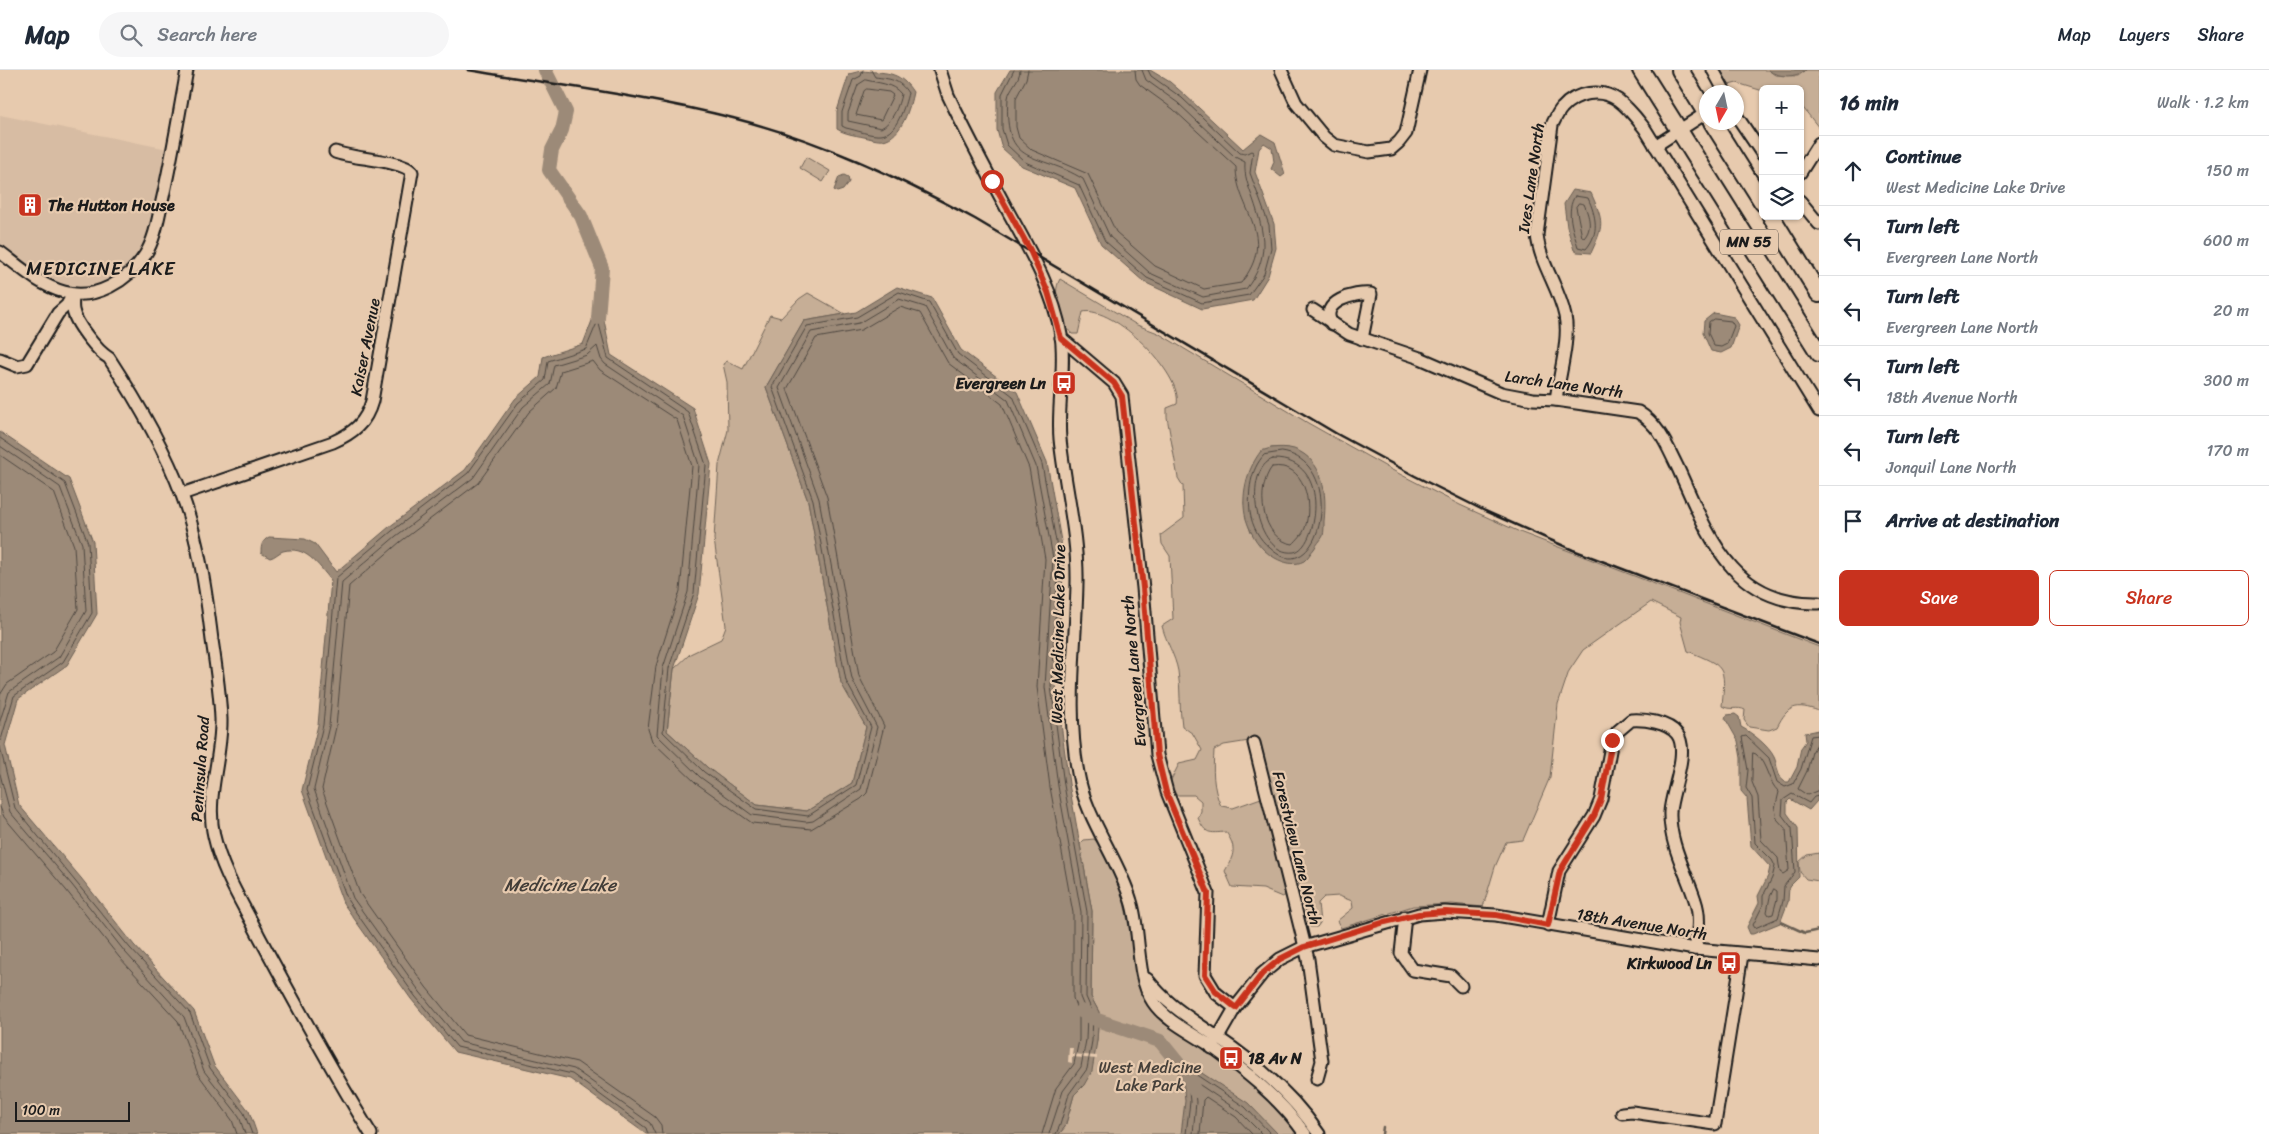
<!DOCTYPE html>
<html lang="en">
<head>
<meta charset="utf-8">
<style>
  :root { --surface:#fff; --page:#f6f6f7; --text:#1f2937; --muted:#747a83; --line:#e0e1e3; --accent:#c8321e }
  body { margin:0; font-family:Sriracha,sans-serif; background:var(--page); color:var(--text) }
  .controls { position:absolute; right:15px; top:15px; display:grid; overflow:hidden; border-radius:8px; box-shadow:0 1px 4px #0004 }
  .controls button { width:45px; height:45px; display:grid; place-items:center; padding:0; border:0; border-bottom:1px solid var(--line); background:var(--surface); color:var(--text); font:25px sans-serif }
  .compass { position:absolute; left:1699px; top:15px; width:45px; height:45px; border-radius:50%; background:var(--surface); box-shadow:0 1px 4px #0004; rotate:189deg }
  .scale { position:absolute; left:15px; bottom:12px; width:115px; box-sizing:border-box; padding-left:5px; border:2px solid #1c1c1c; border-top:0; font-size:14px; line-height:18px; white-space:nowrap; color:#1c1c1c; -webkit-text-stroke:4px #e7caae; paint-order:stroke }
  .stop { position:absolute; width:15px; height:15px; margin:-11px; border:4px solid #c8321e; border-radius:50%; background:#fff }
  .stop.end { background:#c8321e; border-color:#fff; box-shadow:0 1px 5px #0008 }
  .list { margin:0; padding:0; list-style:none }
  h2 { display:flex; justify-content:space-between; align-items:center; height:65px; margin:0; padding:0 20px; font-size:21px }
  h2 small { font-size:16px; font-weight:400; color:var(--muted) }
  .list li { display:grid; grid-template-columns:32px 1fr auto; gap:15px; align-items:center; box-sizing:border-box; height:70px; padding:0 20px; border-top:1px solid var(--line) }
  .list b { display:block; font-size:19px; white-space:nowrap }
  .list p { margin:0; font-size:16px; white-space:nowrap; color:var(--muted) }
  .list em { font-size:16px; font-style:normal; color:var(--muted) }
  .actions { display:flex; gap:10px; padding:15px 20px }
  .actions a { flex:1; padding:11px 0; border:1px solid var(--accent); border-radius:8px; text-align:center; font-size:18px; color:var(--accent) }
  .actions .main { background:var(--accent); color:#fff }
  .icon { flex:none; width:28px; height:28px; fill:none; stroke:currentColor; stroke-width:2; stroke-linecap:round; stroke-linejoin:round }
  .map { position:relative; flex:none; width:1819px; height:1064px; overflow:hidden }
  header { display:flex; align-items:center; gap:30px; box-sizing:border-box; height:70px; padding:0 25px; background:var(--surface); border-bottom:1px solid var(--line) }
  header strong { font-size:24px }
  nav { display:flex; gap:28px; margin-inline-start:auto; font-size:18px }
  .search { width:350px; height:45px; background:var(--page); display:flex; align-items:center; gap:12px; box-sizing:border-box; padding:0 18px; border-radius:28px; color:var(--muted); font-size:19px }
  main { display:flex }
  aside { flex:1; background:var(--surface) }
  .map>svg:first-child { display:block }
</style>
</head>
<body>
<header>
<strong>Map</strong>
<div class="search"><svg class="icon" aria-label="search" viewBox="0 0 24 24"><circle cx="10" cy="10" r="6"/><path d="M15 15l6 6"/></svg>Search here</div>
<nav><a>Map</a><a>Layers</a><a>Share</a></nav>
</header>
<main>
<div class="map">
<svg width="1819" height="1064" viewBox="0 0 1819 1064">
  <rect width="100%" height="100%" fill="#e7caae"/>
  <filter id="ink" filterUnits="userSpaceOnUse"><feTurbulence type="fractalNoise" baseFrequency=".02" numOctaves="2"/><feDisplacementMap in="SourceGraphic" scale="10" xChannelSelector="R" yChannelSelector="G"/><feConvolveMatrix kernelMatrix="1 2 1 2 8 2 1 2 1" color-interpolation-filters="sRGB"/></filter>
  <g filter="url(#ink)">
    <polygon fill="#d7bca3" points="0,45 168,79 161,120 148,163 139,182 125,202 109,214 92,219 71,218 45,208 0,175"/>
    <g fill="#c6ae96" stroke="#716559" fill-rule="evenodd">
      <polygon points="1721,0 1768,0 1775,5 1798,6 1806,0 1819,0 1819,58 1800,34 1800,19 1763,19 1763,21 1737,13 1729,15"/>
      <polygon points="806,87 830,101 823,112 800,98"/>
      <path d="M1060,209L1137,255L1158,263L1308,353L1390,399L1460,435L1522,463L1819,577V641C1796,633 1788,635 1777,657L1769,660L1749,657L1744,650L1745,640C1738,636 1730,641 1722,636C1726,595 1725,597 1688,581L1680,552L1681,547L1651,532L1583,580L1569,601L1558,634L1550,707L1523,770L1506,772L1495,797L1483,837L1452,834L1413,836L1341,858L1337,851L1353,838L1352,831L1339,826L1324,827L1318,833L1320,853L1317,857H1310L1286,767L1275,770L1289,824L1282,827L1263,819L1232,817L1225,801C1234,785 1237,778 1226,762C1209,763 1206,765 1198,748L1201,741V731L1194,725H1175L1170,712L1179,694L1197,690L1202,680L1193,664L1182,656C1179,638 1181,619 1178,601C1175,585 1166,572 1162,556L1173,549L1170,486L1162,474L1161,465L1184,448L1183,416L1178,408L1167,347V338L1177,334C1183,304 1113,235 1083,242L1078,264H1072C1060,252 1051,224 1060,209ZM1271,378C1296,377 1308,385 1321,406L1251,463L1246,447L1244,432ZM1249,671L1261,728L1233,738L1221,736C1212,717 1213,700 1214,680L1224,675Z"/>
      <polygon points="808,223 845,244 804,251 766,317 808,431 841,612 866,657 852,713 807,741 757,735 708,698 667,661 674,599 690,584 721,569 726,556 714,469 719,395 728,360 727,312 723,294 727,291 743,299 770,245 781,248 799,229"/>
      <path d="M1094,769C1129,801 1128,879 1143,924L1232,994L1304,1064H1059L1065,1057L1074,1025L1084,1015L1097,971L1099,942L1091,927L1092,841L1080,774L1084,770Z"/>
      <polygon points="1819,783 1819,811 1806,809 1800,802 1799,792 1807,785"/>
    </g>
    <g fill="#9c8a78" stroke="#695e53">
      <polygon points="1010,0 1150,0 1170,12 1185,25 1243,79 1261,64 1275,72 1285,104 1281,107 1271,99 1274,92 1272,78 1264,73 1259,79 1255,102 1274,154 1276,178 1268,206 1253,230 1202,239 1144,212 1101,174 1075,118 1022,96 1002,78 997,60 997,22"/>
      <path d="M1768,0H1806C1795,8 1779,8 1768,0Z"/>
      <path d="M861,1C885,3 899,0 913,22C910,37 902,67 883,70C878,71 869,68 864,67C854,65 845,64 837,59V41L849,4Z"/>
      <polygon points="844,105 848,107 849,112 843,120 837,122 834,120 839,107"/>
      <path d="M1573,120L1591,123C1604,152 1604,155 1591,183L1577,182L1574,180L1567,157L1564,134Z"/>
      <path d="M897,217L932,228L961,280L1017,322L1047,392L1064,488L1056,616L1069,714L1092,841L1091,927L1099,942L1097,971L1092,1001L1084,1015L1074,1025L1065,1057L1059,1064H646L570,1009L455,982L411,929L343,833L302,720L318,655L331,510C318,495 306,475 283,481C279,482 275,487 270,488L261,483C261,475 262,471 269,467L305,469L315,474L336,502L389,457L465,400L515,329L540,307L543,287L583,274L600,230L611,285L693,338L711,394L699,524L674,599L667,661L708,698L757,735L807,741L852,713L866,657L841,613L808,431L766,317L804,251L856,242Z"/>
      <polygon points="1714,243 1734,247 1739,255 1731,278 1721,283 1711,281 1703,263 1704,251"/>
      <polygon points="0,362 69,409 93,472 97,544 67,595 18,629 5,675 19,735 81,808 134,875 194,941 214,995 249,1041 257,1064 0,1064"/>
      <path d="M1271,378C1279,377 1287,377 1294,379C1324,390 1327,424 1324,451C1324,456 1324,462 1323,466C1321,470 1316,475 1314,479C1311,482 1308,488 1304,491C1295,496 1284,493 1275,488C1260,480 1251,465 1246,449C1240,426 1247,399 1261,381Z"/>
      <path d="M1735,644L1739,647L1741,657C1751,662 1769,676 1774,687C1778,695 1776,706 1785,712H1789L1797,697L1801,678L1806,671L1805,663L1819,660V722L1817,731L1809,740L1790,729L1787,732V743L1798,758L1799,807L1789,817L1788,832L1780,853L1753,864H1750L1747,857L1759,833L1758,826L1768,806L1770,797L1751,776L1747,728L1741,721V688L1738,671L1725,648L1727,645Z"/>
      <polygon points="1194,998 1248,1033 1278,1064 1181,1064 1185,1031 1183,1008"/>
    </g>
    <polygon fill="#e7caae" points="1069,978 1073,978 1072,984 1097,986 1097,989 1072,987 1072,993 1068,992"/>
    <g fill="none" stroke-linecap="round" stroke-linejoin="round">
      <g stroke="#4f4841" stroke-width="1">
        <path d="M863,0L861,6L853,10L842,42V56L846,58C856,60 871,66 881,65C897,64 905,35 908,23C899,9 890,9 875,7L871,0"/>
        <polyline points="1014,0 1002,24 1002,59 1007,75 1025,92 1079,115 1105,171 1147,208 1202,233 1249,225 1264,204 1271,178 1269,155 1250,103 1253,82 1251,81 1245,84 1240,83 1182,28 1151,6 1148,0"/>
        <path d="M1020,0C1020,11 1009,18 1008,28C1003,99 1038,81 1083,109L1110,167L1150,203L1203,227L1246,219C1270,188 1265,164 1253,129C1248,115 1244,106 1245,92L1235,87L1178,33L1146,10L1142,0"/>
        <path d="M1028,0L1026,9L1016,28V57L1019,68L1032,80L1088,104L1116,162L1155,196L1204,219L1241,213C1279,165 1236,140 1236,97L1173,39L1140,15L1136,9L1135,0"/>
        <path d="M866,10C877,13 893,13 901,24C899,35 892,53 881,58L848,51V43L858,15Z"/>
        <polygon points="867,19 889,22 893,25 881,50 856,45 864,21"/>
        <path d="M1575,126L1588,128C1596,146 1600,163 1586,179L1578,177C1573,160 1565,141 1575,126Z"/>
        <path d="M1579,133L1584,134C1589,146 1593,158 1584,168L1582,167L1576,137Z"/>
        <polygon points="1714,249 1731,251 1734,256 1727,274 1721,277 1714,276 1708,263 1709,252"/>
        <polyline points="0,368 65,413 88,473 92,543 63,592 14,626 0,673"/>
        <polyline points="0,376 60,417 82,474 86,541 59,587 9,622 0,651"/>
        <path d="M1282,382C1350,392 1319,525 1270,478C1259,469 1252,456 1250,442C1248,422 1250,400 1264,385Z"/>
        <polyline points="0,385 54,422 74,476 78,539 53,582 7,614 0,625"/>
        <path d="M1273,389C1334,388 1317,479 1294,482C1254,487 1242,398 1273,389Z"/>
        <path d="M1272,397C1305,391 1313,434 1305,458C1303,464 1297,470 1293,474C1261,470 1255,418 1272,397Z"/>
        <polyline points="1819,665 1811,666 1801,699 1793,714 1785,717 1777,712 1769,688 1746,666 1742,667 1748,700 1746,718 1752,728 1755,773 1772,790 1775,796 1772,808 1763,826 1763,835 1753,855 1755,858 1778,848 1783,831 1784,816 1795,802 1792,758 1782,745 1783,730 1792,724 1809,733 1814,727 1819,726"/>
        <polyline points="1819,671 1812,682 1807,701 1798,719 1807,725 1819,720"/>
        <polyline points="0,677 15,738 130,878 190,943 210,998 244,1043 252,1064"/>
        <path d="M1753,683L1756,684C1768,695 1767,711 1779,722L1775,739L1777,749L1786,759L1789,800L1783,804L1780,802L1778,788L1761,770L1758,727L1752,712Z"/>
        <polyline points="0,704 10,742 72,815 125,882 184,947 204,1001 239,1046 245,1064"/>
        <polyline points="0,737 4,747 66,820 119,887 178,951 198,1004 232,1050 237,1064"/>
        <polygon points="1774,819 1777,821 1777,829 1773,844 1769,845 1767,842 1770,827"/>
        <polyline points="648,1064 646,1058 572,1004 457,977 415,926 348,831 307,720 323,655 336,508 392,461 468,403 518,333 545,310 548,291 586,279 596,255 599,254 608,288 688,342 706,395 694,523 669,598 663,662 704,702 756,739 808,746 856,715 871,657 846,611 813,430 772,317 807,256 857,247 899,222 929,232 958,284 1013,326 1042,394 1059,488 1051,616 1064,715 1087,842 1086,927 1093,943 1092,971 1087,999 1069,1024 1060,1055 1056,1064"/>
        <polyline points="655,1064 650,1053 574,999 461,972 420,922 353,828 314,719 329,656 342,512 396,466 473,408 523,337 550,314 554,295 587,285 597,276 601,289 605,294 683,346 699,395 688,522 663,598 657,665 700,707 752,745 806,752 813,751 861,719 877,657 852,609 819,429 779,318 811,262 859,253 899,229 925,237 953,288 1008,330 1036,396 1053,488 1045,617 1058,716 1081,842 1080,927 1087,944 1086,970 1081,997 1063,1021 1049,1064"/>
        <polyline points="662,1064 661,1055 655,1047 577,992 465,965 426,917 360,824 322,719 336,657 349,516 400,472 478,413 529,342 556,318 561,301 593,291 600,300 677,350 692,396 680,521 656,596 648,659 652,671 696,713 752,753 811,759 861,729 867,723 884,656 859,606 827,427 787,319 816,268 861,260 900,237 920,243 948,293 1002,334 1029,398 1045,489 1037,617 1050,717 1073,843 1073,928 1079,945 1079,970 1074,994 1056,1018 1042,1064"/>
        <polyline points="1186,1064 1190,1032 1188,1011 1195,1004 1245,1037 1271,1064"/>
        <polyline points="1193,1064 1196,1032 1194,1015 1197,1013 1240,1042 1262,1064"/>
        <polyline points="1200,1064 1203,1030 1206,1027 1236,1047 1252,1064"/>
      </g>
      <g stroke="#695e53" stroke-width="2.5">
        <polyline points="1781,852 1805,863 1819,860"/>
        <polyline points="1382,1064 1383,1057"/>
      </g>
      <g stroke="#9c8a78" stroke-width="14">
        <polyline points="545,0 566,42 562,60 552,80 549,100 581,146 602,198 598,248"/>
        <polyline points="1081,941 1097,950 1160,971 1186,1003 1195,1021"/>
      </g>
      <defs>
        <g id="minor">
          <path d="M940,0L948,25C967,65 988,104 1009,143C1030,181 1054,222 1061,265C1066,299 1057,335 1060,369C1065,418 1078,464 1077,513C1076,576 1066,640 1078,703C1086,750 1118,787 1131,831C1141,861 1135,906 1153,932C1165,950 1190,962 1208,974C1244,1000 1280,1028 1305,1064"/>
          <polyline points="1281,0 1296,33 1324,67 1334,75 1369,82 1391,79 1399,72 1406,63 1420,0"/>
          <polyline points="1713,0 1725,22"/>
          <polyline points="1736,45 1763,85"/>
          <polyline points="1655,76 1706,43"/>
          <polyline points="1800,103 1819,73"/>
          <polyline points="1800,131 1819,154"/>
          <path d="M0,182C20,197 39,215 64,222C95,231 128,211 145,185C155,169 158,149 162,131C172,88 179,44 187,0"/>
          <path d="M73,224C73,229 72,235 73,240C75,253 98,282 109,288C137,331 164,377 182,425C199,471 206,521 212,570C216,596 220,623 221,649C222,688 205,727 214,766C222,802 243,834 259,866C295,933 331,999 371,1064"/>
          <path d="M1313,240L1349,264L1420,288L1501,323L1533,329L1556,330L1638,342C1659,355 1666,374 1677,396C1708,463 1730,535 1819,533"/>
          <path d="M1332,254C1318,232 1355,222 1371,224L1362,269"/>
          <polyline points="1061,268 1114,313 1122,326 1143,518 1157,685 1167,722 1208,823 1205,905 1216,923 1235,938"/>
          <polyline points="0,289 17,296 27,294 58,243 67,235 72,226"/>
          <path d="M1556,330C1559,305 1570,270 1565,246C1559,217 1540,194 1537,165L1552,55C1555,49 1558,42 1562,38C1576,22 1601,18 1618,30C1629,38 1637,49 1645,59L1819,341"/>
          <path d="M182,424L333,372C353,363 366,353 372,331L412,102C402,90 353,89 335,82"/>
          <polyline points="1254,673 1308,889 1322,991 1317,1009"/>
          <polyline points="1405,847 1401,883 1413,900 1451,906 1461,916"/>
          <path d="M1548,855L1559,801L1594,746L1601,729L1612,670L1618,661L1631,650C1644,649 1668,652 1677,664C1690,681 1671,722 1670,742C1669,773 1686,802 1695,830C1701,847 1698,863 1695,879"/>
          <path d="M1147,909C1169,937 1189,947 1217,967C1257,994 1292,1024 1319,1064"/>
          <polyline points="1212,978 1235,938 1262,904 1280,889 1304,877 1419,844 1445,842 1496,845 1695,879 1819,890"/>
          <polyline points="1622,1043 1632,1042 1715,1054 1742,885"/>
        </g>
        <g id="highway">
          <polyline points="1641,0 1819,283"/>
          <polyline points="1680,0 1706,43"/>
          <polyline points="1712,52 1763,133"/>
          <polyline points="1771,146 1819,224"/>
        </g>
      </defs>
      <use href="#minor" stroke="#1c1c1c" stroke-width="15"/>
      <use href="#highway" stroke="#1c1c1c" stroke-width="20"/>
      <use href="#minor" stroke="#e7caae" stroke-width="11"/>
      <use href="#highway" stroke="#e7caae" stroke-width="16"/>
      <path stroke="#1c1c1c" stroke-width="2.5" d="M468,0C556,15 647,26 733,48C819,70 898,107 975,149L1337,364L1415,406L1485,441L1573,480L1819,574"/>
    </g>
  </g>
  <g fill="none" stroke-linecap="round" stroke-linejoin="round" filter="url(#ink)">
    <polyline stroke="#c8321e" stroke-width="6" points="992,111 1030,180 1048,222 1061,268 1114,313 1122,326 1143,518 1157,685 1166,722 1208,823 1205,905 1216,922 1236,938 1262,904 1280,889 1304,877 1385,852 1419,844 1445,842 1496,845 1548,855 1560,801 1594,746 1601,729 1612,670"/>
  </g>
  <defs>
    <symbol id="building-square" viewBox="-11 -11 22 22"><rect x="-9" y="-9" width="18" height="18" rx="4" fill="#c8321e" stroke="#e7caae"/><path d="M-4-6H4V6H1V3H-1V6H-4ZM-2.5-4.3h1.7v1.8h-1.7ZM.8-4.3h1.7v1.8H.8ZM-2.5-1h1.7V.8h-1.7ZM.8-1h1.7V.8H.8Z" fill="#fff"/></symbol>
    <symbol id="bus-square" viewBox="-11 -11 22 22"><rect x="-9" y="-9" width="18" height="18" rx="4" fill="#c8321e" stroke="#e7caae"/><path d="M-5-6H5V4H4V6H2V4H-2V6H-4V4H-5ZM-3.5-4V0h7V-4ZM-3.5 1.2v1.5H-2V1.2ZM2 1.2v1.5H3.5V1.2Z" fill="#fff"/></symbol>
  </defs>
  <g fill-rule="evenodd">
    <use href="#building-square" x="16" y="121" width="28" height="28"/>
    <use href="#bus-square" x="1050" y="299" width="28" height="28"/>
    <use href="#bus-square" x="1715" y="879" width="28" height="28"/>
    <use href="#bus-square" x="1217" y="974" width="28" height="28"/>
  </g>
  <g text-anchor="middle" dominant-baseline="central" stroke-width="4.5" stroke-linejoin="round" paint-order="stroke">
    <rect fill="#e7caae" stroke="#595048" stroke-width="1" x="1720" y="159.5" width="58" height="25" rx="4"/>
    <g font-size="15" font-weight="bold" fill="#1c1c1c">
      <text x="1749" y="172">MN 55</text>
    </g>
    <g font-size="16" fill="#1c1c1c" stroke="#e7caae">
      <text transform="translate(1531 108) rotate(-82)">Ives Lane North</text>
      <text transform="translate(365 277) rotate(-79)">Kaiser Avenue</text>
      <text transform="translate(1564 314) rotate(8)">Larch Lane North</text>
      <text transform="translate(1058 564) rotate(-89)">West Medicine Lake Drive</text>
      <text transform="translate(1134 601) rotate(-95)">Evergreen Lane North</text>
      <text transform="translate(200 699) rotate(-86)">Peninsula Road</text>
      <text transform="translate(1297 778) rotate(76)">Forestview Lane North</text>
      <text transform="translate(1642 854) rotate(9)">18th Avenue North</text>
    </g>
    <g font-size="16" font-weight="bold" fill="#1c1c1c" stroke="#e7caae" text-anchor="start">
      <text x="48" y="135">The Hutton House</text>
      <text x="1046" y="313" text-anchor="end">Evergreen Ln</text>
      <text x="1712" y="893" text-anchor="end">Kirkwood Ln</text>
      <text x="1248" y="988">18 Av N</text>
    </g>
    <g font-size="16" fill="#46403a" stroke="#e7caae">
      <text x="1150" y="997">West Medicine<tspan x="1150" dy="18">Lake Park</tspan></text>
    </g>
    <g font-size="18" font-style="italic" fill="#423d38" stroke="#e7caae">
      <text x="560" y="815">Medicine Lake</text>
    </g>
    <g font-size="19" letter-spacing="1" fill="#1c1c1c" stroke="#e7caae">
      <text x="101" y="198">MEDICINE LAKE</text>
    </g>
  </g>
</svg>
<div class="controls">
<button>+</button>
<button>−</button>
<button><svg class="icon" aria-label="layers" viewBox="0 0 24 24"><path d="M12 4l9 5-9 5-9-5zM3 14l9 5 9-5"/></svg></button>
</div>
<svg class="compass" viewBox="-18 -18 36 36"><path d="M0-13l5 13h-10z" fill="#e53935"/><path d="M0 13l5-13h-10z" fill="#747a83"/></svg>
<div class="scale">100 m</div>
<div class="stop" style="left:992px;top:111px"></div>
<div class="stop end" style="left:1612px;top:670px"></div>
</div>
<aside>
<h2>16 min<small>Walk · 1.2 km</small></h2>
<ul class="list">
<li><svg class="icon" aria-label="ahead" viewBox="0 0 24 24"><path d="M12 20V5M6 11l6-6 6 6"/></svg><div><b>Continue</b><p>West Medicine Lake Drive</p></div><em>150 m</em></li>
<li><svg class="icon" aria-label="left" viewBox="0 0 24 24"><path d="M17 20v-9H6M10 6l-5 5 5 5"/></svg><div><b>Turn left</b><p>Evergreen Lane North</p></div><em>600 m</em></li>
<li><svg class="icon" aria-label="left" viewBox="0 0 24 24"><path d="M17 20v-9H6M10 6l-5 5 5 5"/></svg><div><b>Turn left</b><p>Evergreen Lane North</p></div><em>20 m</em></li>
<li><svg class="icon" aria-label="left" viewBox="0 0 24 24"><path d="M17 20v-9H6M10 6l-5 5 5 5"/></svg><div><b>Turn left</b><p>18th Avenue North</p></div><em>300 m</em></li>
<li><svg class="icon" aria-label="left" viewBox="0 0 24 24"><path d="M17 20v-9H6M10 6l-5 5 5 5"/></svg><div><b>Turn left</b><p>Jonquil Lane North</p></div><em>170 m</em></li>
<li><svg class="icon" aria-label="arrive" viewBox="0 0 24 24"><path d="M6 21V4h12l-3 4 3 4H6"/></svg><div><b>Arrive at destination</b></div></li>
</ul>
<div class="actions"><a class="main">Save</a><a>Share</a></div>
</aside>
</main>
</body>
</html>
